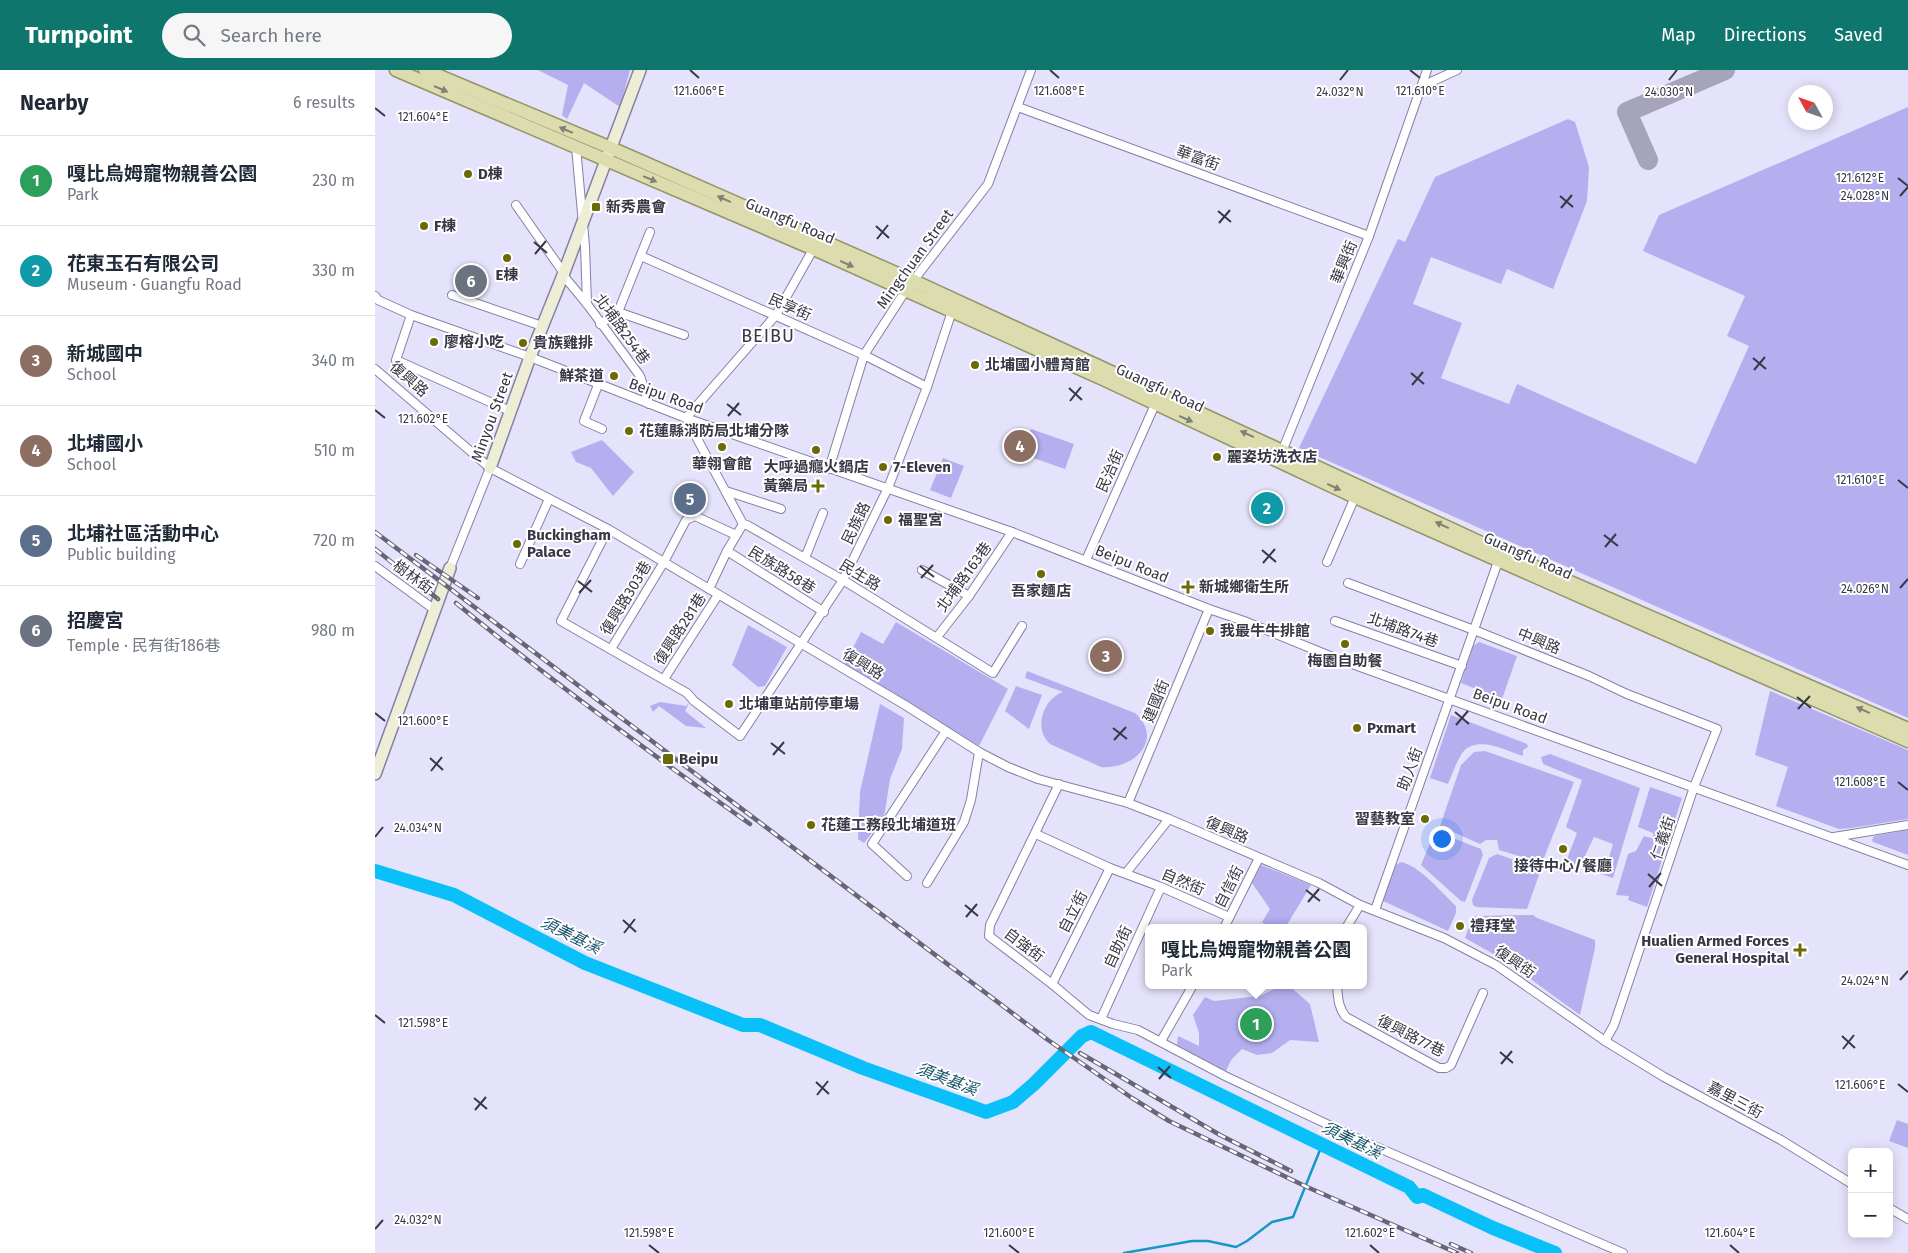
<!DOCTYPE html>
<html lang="en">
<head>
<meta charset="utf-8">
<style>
  :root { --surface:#fff; --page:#f6f6f7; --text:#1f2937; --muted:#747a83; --line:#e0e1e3; --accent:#0f766e }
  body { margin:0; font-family:"Fira Sans","Noto Sans TC",sans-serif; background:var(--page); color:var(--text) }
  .controls { position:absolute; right:15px; bottom:15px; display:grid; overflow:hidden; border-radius:8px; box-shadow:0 2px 12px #0003 }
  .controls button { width:45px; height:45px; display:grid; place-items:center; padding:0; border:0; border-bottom:1px solid var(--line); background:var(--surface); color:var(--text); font:25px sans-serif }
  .compass { position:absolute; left:1413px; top:15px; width:45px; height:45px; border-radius:50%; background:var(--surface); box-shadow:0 2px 12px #0003; rotate:310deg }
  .you { position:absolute; left:1066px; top:768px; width:18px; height:18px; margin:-12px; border:4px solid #fff; border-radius:50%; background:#1a73e8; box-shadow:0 0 0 8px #1a73e833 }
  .badge { display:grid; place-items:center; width:32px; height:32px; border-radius:50%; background:var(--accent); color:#fff; font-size:16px; font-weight:700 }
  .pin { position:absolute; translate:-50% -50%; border:2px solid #fff; box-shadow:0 1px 5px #0006 }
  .popup { position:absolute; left:770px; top:854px; width:222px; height:65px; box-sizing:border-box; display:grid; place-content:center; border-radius:8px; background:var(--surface); filter:drop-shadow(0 1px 4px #0005); font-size:16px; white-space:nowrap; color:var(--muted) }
  .popup b { font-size:19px; color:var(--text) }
  .popup::after { content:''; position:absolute; left:50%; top:100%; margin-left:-10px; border:10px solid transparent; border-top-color:var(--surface) }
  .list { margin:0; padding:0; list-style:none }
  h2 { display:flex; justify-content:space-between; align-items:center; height:65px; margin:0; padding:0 20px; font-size:21px }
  h2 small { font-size:16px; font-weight:400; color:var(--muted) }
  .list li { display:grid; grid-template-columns:32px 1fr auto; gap:15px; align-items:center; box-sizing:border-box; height:90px; padding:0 20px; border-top:1px solid var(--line) }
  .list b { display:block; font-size:19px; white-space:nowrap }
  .list p { margin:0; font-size:16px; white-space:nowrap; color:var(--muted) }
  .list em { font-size:16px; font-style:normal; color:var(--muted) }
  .icon { flex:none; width:28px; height:28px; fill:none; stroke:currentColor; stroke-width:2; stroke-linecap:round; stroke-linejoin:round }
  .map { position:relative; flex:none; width:1533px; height:1183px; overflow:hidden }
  header { display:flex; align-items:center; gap:30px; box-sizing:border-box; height:70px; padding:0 25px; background:var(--accent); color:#fff }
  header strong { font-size:24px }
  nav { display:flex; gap:28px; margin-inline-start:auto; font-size:18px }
  .search { width:350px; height:45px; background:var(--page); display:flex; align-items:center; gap:12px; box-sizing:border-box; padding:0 18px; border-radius:28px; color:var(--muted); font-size:19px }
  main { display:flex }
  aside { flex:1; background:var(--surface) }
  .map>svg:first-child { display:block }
</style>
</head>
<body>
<header>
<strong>Turnpoint</strong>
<div class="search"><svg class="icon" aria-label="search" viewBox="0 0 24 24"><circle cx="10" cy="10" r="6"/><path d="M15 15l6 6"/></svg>Search here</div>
<nav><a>Map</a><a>Directions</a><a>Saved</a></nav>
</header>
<main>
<aside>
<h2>Nearby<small>6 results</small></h2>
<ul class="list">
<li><span class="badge" style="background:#2e9e5b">1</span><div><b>嘎比烏姆寵物親善公園</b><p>Park</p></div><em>230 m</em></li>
<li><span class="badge" style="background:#0f9aa8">2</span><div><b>花東玉石有限公司</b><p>Museum · Guangfu Road</p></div><em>330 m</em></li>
<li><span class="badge" style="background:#8d6e63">3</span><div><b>新城國中</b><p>School</p></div><em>340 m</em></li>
<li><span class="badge" style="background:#8d6e63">4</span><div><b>北埔國小</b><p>School</p></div><em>510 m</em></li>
<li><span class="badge" style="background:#5c6f8a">5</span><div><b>北埔社區活動中心</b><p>Public building</p></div><em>720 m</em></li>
<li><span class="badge" style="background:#6b7280">6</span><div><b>招慶宮</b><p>Temple · 民有街186巷</p></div><em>980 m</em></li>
</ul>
</aside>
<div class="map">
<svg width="1533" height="1183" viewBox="0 0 1533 1183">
  <rect width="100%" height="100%" fill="#e4e3fb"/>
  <g fill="#b5aeef">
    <polygon points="163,0 255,0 245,37 209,13 192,49 187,45 193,15"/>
    <polygon points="1533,37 1533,648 924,378 1023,169 1030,172 1060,107 1193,49 1200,52 1214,97 1212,131 1178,219 1132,199 1126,214 1056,187 1038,234 1087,253 1066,308 1134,334 1142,314 1321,394 1374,276 1352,266 1370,226 1268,181 1284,145"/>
    <polygon points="656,359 699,374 690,399 647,384"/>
    <polygon points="227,370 259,402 238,426 216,398 201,392 196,382"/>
    <polygon points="568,388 589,396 576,428 555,420"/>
    <polygon points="521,552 633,619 604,676 469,595 486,562 508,574"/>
    <polygon points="373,555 412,577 390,616 383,617 357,595"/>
    <polygon points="1104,572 1142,586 1127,629 1086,613 1098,576"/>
    <path d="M652,601L760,643C790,670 758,700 726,697L675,674C658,659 668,629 688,622L650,608Z"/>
    <polygon points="641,616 667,625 654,659 630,641"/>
    <polygon points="1395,621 1533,680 1533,749 1476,758 1464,759 1401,736 1413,697 1380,685"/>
    <polygon points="285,632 311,636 314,633 310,641 331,658 311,656 284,636 278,642 275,636"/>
    <polygon points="505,634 529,648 527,679 515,709 509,747 489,773 483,769 485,722"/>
    <path d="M1076,645L1152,674L1153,677L1148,680V686C1131,681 1103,665 1088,682C1082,690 1077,705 1073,714L1055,708Z"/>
    <polygon points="1110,681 1199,712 1167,793 1124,780 1122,770 1111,770 1105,774 1065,756 1086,695 1099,682"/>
    <polygon points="1175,684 1265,718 1238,808 1218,801 1219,798 1230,802 1238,774 1219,767 1204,798 1191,792 1202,763 1191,757 1207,710 1168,694 1166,687"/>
    <polygon points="1275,717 1307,728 1272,837 1253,830 1254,826 1241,825 1253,784 1261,781 1269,766 1279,769 1278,763 1263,757"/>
    <polygon points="1533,760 1533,785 1498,772 1497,770 1499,766"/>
    <polygon points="1060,761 1106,779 1108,785 1090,832 1086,831 1046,795"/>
    <polygon points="1122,784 1166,799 1152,839 1101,837 1098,835 1097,830 1114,788"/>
    <path d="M1026,792C1045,796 1066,822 1081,836V843L1073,861L1006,830L1021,795Z"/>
    <polygon points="886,795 936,815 910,858 894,858 887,852 895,839 877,813"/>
    <polygon points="1158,845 1162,848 1220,870 1220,878 1205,945 1131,891 1090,868 1098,846"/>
    <polygon points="907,915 913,915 935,934 944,972 915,970 897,983 882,985 867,979 856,990 851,1001 802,975 803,966 824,976 824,963 818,945 830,927 839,931 885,926"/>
    <polygon points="1522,1050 1533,1054 1533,1078 1514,1071"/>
  </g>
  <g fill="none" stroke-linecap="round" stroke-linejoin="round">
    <polyline stroke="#1797c3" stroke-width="2.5" points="749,1183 817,1171 833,1171 861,1177 872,1171 897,1152 918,1147 947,1075"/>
    <polyline stroke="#09c0f9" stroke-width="14" points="0,801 79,825 210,893 368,955 385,955 488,998 611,1042 638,1032 659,1014 707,966 716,962 1034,1117 1042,1127 1048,1125 1118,1158 1180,1183"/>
    <polyline stroke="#a6a4ba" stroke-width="20" points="1273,90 1252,42 1350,0"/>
    <defs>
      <g id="street">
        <polyline points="1047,16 1082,0"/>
        <polyline points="643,37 994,166"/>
        <polyline points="201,77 210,176 212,234"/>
        <polyline points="141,135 188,202"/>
        <polyline points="440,176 401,245 311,348 368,454 372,455 468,510 618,603 647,556"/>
        <polyline points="266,186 489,285 552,317"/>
        <polyline points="188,205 212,234 265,306 274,334"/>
        <polyline points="77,225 167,256"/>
        <polyline points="0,226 3,230 36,245 155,287 311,348 637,462 834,539 869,551 955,586 1533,795"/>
        <polyline points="243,242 309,265"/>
        <polyline points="36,245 21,290 135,341"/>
        <polyline points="225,254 243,242 275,162"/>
        <polyline points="0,299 115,398 233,459 530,635 604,682 633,697 663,709 753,733 794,749 944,813 985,835 1069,868 1121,895 1230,971 1289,1007 1406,1070 1477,1114"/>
        <polyline points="223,315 209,351 227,359"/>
        <polyline points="906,384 994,166 1052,0"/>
        <polyline points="454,399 489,285 531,220 613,114 656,0"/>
        <polyline points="351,421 406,439"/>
        <polyline points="233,459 186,551 312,623 319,631 365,666 468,510 513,418 552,317 578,238"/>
        <polyline points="352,481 449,542"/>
        <polyline points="430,488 448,443"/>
        <polyline points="711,490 782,330"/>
        <polyline points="952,492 980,427"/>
        <polyline points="145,494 174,429"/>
        <polyline points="0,496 60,540"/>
        <polyline points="75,498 115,398"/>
        <polyline points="547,500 594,526"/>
        <polyline points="973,513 1099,560 1214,606 1252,624 1342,659 1319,717 1239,955 1230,971"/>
        <polyline points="334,519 352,481 368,454"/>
        <polyline points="960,551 1087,596"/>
        <polyline points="562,567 594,526 637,462"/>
        <polyline points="236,579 289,492 311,450 320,446 361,465"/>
        <polyline points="289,609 343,525"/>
        <polyline points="684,714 615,855 614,866 677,914 714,945 738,954 763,960 850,1006 990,1072 1248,1183"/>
        <polyline points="753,733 834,539"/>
        <polyline points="661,764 735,798"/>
        <polyline points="1459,767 1533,755"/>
        <polyline points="751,803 794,749"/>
        <polyline points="532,806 497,774 571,661"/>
        <polyline points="552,813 589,752 596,730 604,682"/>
        <polyline points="1000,840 1125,486"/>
        <polyline points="849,858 884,788"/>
        <polyline points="971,858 985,835"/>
        <polyline points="677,914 735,798 786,817 854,847"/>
        <path d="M962,915C963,927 963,938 971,947L1064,998H1071L1076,995L1108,923"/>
        <polyline points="726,949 786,817"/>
        <polyline points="786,971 818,915"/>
        <polyline points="1514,1138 1533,1149"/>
      </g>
      <g id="secondary">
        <polyline points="115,398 155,287 188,205 265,0"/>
        <polyline points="0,704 75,498"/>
      </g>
      <g id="primary">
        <polyline points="21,0 439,179 730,310 980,427 1533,671"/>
        <polyline points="50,0 236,78 539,211 1126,482 1533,659"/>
      </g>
    </defs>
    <use href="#street" stroke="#8481a5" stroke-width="10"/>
    <use href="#secondary" stroke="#8481a5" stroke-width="14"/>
    <use href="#primary" stroke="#949366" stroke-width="15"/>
    <use href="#street" stroke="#fff" stroke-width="8"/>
    <use href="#secondary" stroke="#eeeed6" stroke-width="11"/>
    <use href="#primary" stroke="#dcdcae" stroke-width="12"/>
    <defs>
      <g id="rail">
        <polyline points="0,462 673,970 757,1028 794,1051 932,1117 1082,1183"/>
        <polyline points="0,479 63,529"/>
        <polyline points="41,485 103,528"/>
        <path d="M81,533C176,611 275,683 375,754"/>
        <polyline points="705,983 845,1065 916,1101"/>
        <polyline points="1076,1174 1096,1183"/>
      </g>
    </defs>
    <use href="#rail" stroke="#676678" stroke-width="4.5"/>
    <use href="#rail" stroke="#fff" stroke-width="2.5" stroke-dasharray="8" stroke-linecap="butt"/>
  </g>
  <defs><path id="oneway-solid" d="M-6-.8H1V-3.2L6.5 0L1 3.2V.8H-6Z" transform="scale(1.25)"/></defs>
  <g fill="#828175">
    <use href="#oneway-solid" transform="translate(66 19) rotate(23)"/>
    <use href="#oneway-solid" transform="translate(191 60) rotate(-157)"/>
    <use href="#oneway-solid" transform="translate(275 109) rotate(23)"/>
    <use href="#oneway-solid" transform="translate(349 129) rotate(-156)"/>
    <use href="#oneway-solid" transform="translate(472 194) rotate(24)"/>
    <use href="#oneway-solid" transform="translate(811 349) rotate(24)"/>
    <use href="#oneway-solid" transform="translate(872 364) rotate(-155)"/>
    <use href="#oneway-solid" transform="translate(959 417) rotate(25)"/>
    <use href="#oneway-solid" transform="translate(1067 455) rotate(-155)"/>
    <use href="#oneway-solid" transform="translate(1488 640) rotate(-156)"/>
  </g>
  <path fill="none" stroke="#383746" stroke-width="2" d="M315,0L324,8M675,0L684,8M1035,0L1045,8M965,10L973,0M1294,10L1302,0M0,38L10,46M1523,108L1533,116M1185,126L1198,137M1525,126L1533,117M1186,138L1197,125M843,141L856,152M844,153L855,140M501,156L514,168M502,169L513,155M159,172L172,183M160,184L171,171M1378,288L1391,299M1379,300L1390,287M1036,303L1049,314M1037,315L1048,302M694,318L707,330M695,331L706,317M352,334L366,345M0,340L10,348M353,346L364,333M1523,410L1533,418M1229,465L1243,476M1230,477L1241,464M887,480L901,492M888,493L900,479M545,496L559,507M546,508L558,495M203,511L217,522M1525,518L1533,509M204,523L216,510M1422,627L1436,638M1423,639L1435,626M1080,642L1094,654M0,643L10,651M1081,655L1093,641M738,658L752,669M739,670L751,657M396,673L410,684M398,685L409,672M55,688L68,700M56,701L67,687M1523,712L1533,720M0,767L8,757M1273,804L1287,816M1274,817L1286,803M931,820L945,831M933,832L944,819M590,835L603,846M591,847L602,834M248,850L261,862M249,863L260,849M1525,910L1533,901M0,945L10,953M1467,966L1480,978M1468,979L1479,965M1125,982L1138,993M1126,994L1137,981M783,997L796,1008M784,1009L795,996M441,1012L454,1024M1523,1014L1533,1022M442,1025L453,1011M99,1028L112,1039M100,1040L111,1027M0,1159L8,1150M274,1175L284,1183M634,1175L644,1183M995,1175L1004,1183M1355,1175L1364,1183"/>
  <g fill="#6c6a07" stroke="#fff" stroke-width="2">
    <circle cx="93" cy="104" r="5"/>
    <rect x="216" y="132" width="10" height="10" rx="2.5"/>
    <circle cx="49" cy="156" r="5"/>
    <circle cx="132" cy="188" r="5"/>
    <circle cx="59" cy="272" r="5"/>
    <circle cx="148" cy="273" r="5"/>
    <circle cx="600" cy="295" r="5"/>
    <circle cx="239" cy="306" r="5"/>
    <circle cx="254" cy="361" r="5"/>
    <circle cx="347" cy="377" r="5"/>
    <circle cx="441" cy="380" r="5"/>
    <circle cx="842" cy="387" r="5"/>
    <circle cx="508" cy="397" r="5"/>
    <path d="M440.5 408.5h5v5h5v5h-5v5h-5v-5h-5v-5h5z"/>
    <circle cx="513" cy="450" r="5"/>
    <circle cx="142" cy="474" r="5"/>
    <circle cx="666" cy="504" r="5"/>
    <path d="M810.5 509.5h5v5h5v5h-5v5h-5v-5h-5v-5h5z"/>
    <circle cx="835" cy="561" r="5"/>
    <circle cx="970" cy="574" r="5"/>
    <circle cx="354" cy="634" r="5"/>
    <circle cx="982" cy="658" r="5"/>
    <rect x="287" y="683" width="12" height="12" rx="2.5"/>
    <circle cx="1050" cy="749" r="5"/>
    <circle cx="436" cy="755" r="5"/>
    <circle cx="1188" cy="779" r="5"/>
    <circle cx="1085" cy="856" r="5"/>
    <path d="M1422.5 872.5h5v5h5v5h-5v5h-5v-5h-5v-5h5z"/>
  </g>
  <g text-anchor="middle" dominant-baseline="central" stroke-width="4" stroke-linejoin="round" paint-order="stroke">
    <g font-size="15" fill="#383746" stroke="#fff">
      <text transform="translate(823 88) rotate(20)">華富街</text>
      <text transform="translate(415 151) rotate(23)">Guangfu Road</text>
      <text transform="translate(540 189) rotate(-54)">Mingchuan Street</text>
      <text transform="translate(969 192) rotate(-68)">華興街</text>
      <text transform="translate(415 237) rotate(24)">民享街</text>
      <text transform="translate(247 259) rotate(54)">北埔路254巷</text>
      <text transform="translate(34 309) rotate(41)">復興路</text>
      <text transform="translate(785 318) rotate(25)">Guangfu Road</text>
      <text transform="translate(291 326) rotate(20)">Beipu Road</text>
      <text transform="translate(117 347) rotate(-70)">Minyou Street</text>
      <text transform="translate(735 401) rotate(-66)">民治街</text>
      <text transform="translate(481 453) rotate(-64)">民族路</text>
      <text transform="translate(1153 486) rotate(24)">Guangfu Road</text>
      <text transform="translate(757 494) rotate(22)">Beipu Road</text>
      <text transform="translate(407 500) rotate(32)">民族路58巷</text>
      <text transform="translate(485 505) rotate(31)">民生路</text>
      <text transform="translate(38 507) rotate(36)">樹林街</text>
      <text transform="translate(589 507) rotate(-54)">北埔路163巷</text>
      <text transform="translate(251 528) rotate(-59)">復興路303巷</text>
      <text transform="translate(305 559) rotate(-57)">復興路281巷</text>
      <text transform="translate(1028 560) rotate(20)">北埔路74巷</text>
      <text transform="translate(1164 571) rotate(22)">中興路</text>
      <text transform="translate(488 594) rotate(31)">復興路</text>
      <text transform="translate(781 631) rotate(-68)">建國街</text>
      <text transform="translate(1135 636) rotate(20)">Beipu Road</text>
      <text transform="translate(1035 699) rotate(-70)">助人街</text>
      <text transform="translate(852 760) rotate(23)">復興路</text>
      <text transform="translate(1288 768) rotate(-71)">仁義街</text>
      <text transform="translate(808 812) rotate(23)">自然街</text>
      <text transform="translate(854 817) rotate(-63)">自信街</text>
      <text transform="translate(698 842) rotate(-63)">自立街</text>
      <text transform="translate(649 875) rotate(37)">自強街</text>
      <text transform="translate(743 877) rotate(-65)">自助街</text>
      <text transform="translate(1140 892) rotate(34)">復興街</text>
      <text transform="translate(1036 966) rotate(27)">復興路77巷</text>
      <text transform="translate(1360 1030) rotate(28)">嘉里三街</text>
    </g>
    <g font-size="15" font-weight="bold" fill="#383746" stroke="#fff" text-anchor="start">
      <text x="103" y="104">D棟</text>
      <text x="231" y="137">新秀農會</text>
      <text x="59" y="156">F棟</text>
      <text x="132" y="205" text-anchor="middle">E棟</text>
      <text x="69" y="272">廖榕小吃</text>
      <text x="158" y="273">貴族雞排</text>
      <text x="610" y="295">北埔國小體育館</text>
      <text x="229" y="306" text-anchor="end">鮮茶道</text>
      <text x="264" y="361">花蓮縣消防局北埔分隊</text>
      <text x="852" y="387">麗姿坊洗衣店</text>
      <text x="347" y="394" text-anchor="middle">華翎會館</text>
      <text x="441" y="397" text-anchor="middle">大呼過癮火鍋店</text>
      <text x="518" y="397">7-Eleven</text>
      <text x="433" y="416" text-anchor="end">黃藥局</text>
      <text x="523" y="450">福聖宮</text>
      <text x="152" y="465">Buckingham<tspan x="152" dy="17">Palace</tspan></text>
      <text x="824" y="517">新城鄉衛生所</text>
      <text x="666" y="521" text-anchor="middle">吾家麵店</text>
      <text x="845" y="561">我最牛牛排館</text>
      <text x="970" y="591" text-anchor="middle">梅園自助餐</text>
      <text x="364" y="634">北埔車站前停車場</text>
      <text x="992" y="658">Pxmart</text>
      <text x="304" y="689">Beipu</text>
      <text x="1040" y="749" text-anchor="end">習藝教室</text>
      <text x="446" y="755">花蓮工務段北埔道班</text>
      <text x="1188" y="796" text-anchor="middle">接待中心/餐廳</text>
      <text x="1095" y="856">禮拜堂</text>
      <text x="1414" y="871" text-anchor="end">Hualien Armed Forces<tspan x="1414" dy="17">General Hospital</tspan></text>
    </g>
    <g font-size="16" font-style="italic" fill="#165269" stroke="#fff">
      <text transform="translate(196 865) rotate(26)">須美基溪</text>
      <text transform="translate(572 1009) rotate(21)">須美基溪</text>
      <text transform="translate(977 1070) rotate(26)">須美基溪</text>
    </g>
    <g font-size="18" letter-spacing="1" fill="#383746" stroke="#fff">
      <text x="393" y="266">BEIBU</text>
    </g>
  </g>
  <g font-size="12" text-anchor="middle" fill="#383746" stroke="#fff" stroke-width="4" stroke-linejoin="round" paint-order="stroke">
    <text x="324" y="25">121.606°E</text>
    <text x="1045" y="25">121.610°E</text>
    <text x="684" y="25">121.608°E</text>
    <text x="965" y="26">24.032°N</text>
    <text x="1294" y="26">24.030°N</text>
    <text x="48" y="51">121.604°E</text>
    <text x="1485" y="112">121.612°E</text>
    <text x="1490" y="130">24.028°N</text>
    <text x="48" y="353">121.602°E</text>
    <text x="1485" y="414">121.610°E</text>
    <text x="1490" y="523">24.026°N</text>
    <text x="48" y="655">121.600°E</text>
    <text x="1485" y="716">121.608°E</text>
    <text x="43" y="762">24.034°N</text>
    <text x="1490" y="915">24.024°N</text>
    <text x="48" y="957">121.598°E</text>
    <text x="1485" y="1019">121.606°E</text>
    <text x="43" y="1154">24.032°N</text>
    <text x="274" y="1167">121.598°E</text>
    <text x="634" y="1167">121.600°E</text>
    <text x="995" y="1167">121.602°E</text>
    <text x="1355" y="1167">121.604°E</text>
  </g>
</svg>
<div class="controls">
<button>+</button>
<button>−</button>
</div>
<svg class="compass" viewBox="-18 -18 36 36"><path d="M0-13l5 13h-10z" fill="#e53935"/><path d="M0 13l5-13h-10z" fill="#747a83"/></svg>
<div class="you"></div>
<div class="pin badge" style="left:881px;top:954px;background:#2e9e5b">1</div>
<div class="popup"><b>嘎比烏姆寵物親善公園</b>Park</div>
<div class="pin badge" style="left:892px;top:438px;background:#0f9aa8">2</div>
<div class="pin badge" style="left:731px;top:586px;background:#8d6e63">3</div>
<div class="pin badge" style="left:645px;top:376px;background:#8d6e63">4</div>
<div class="pin badge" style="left:315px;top:429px;background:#5c6f8a">5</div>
<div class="pin badge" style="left:96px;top:211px;background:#6b7280">6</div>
</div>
</main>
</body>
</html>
